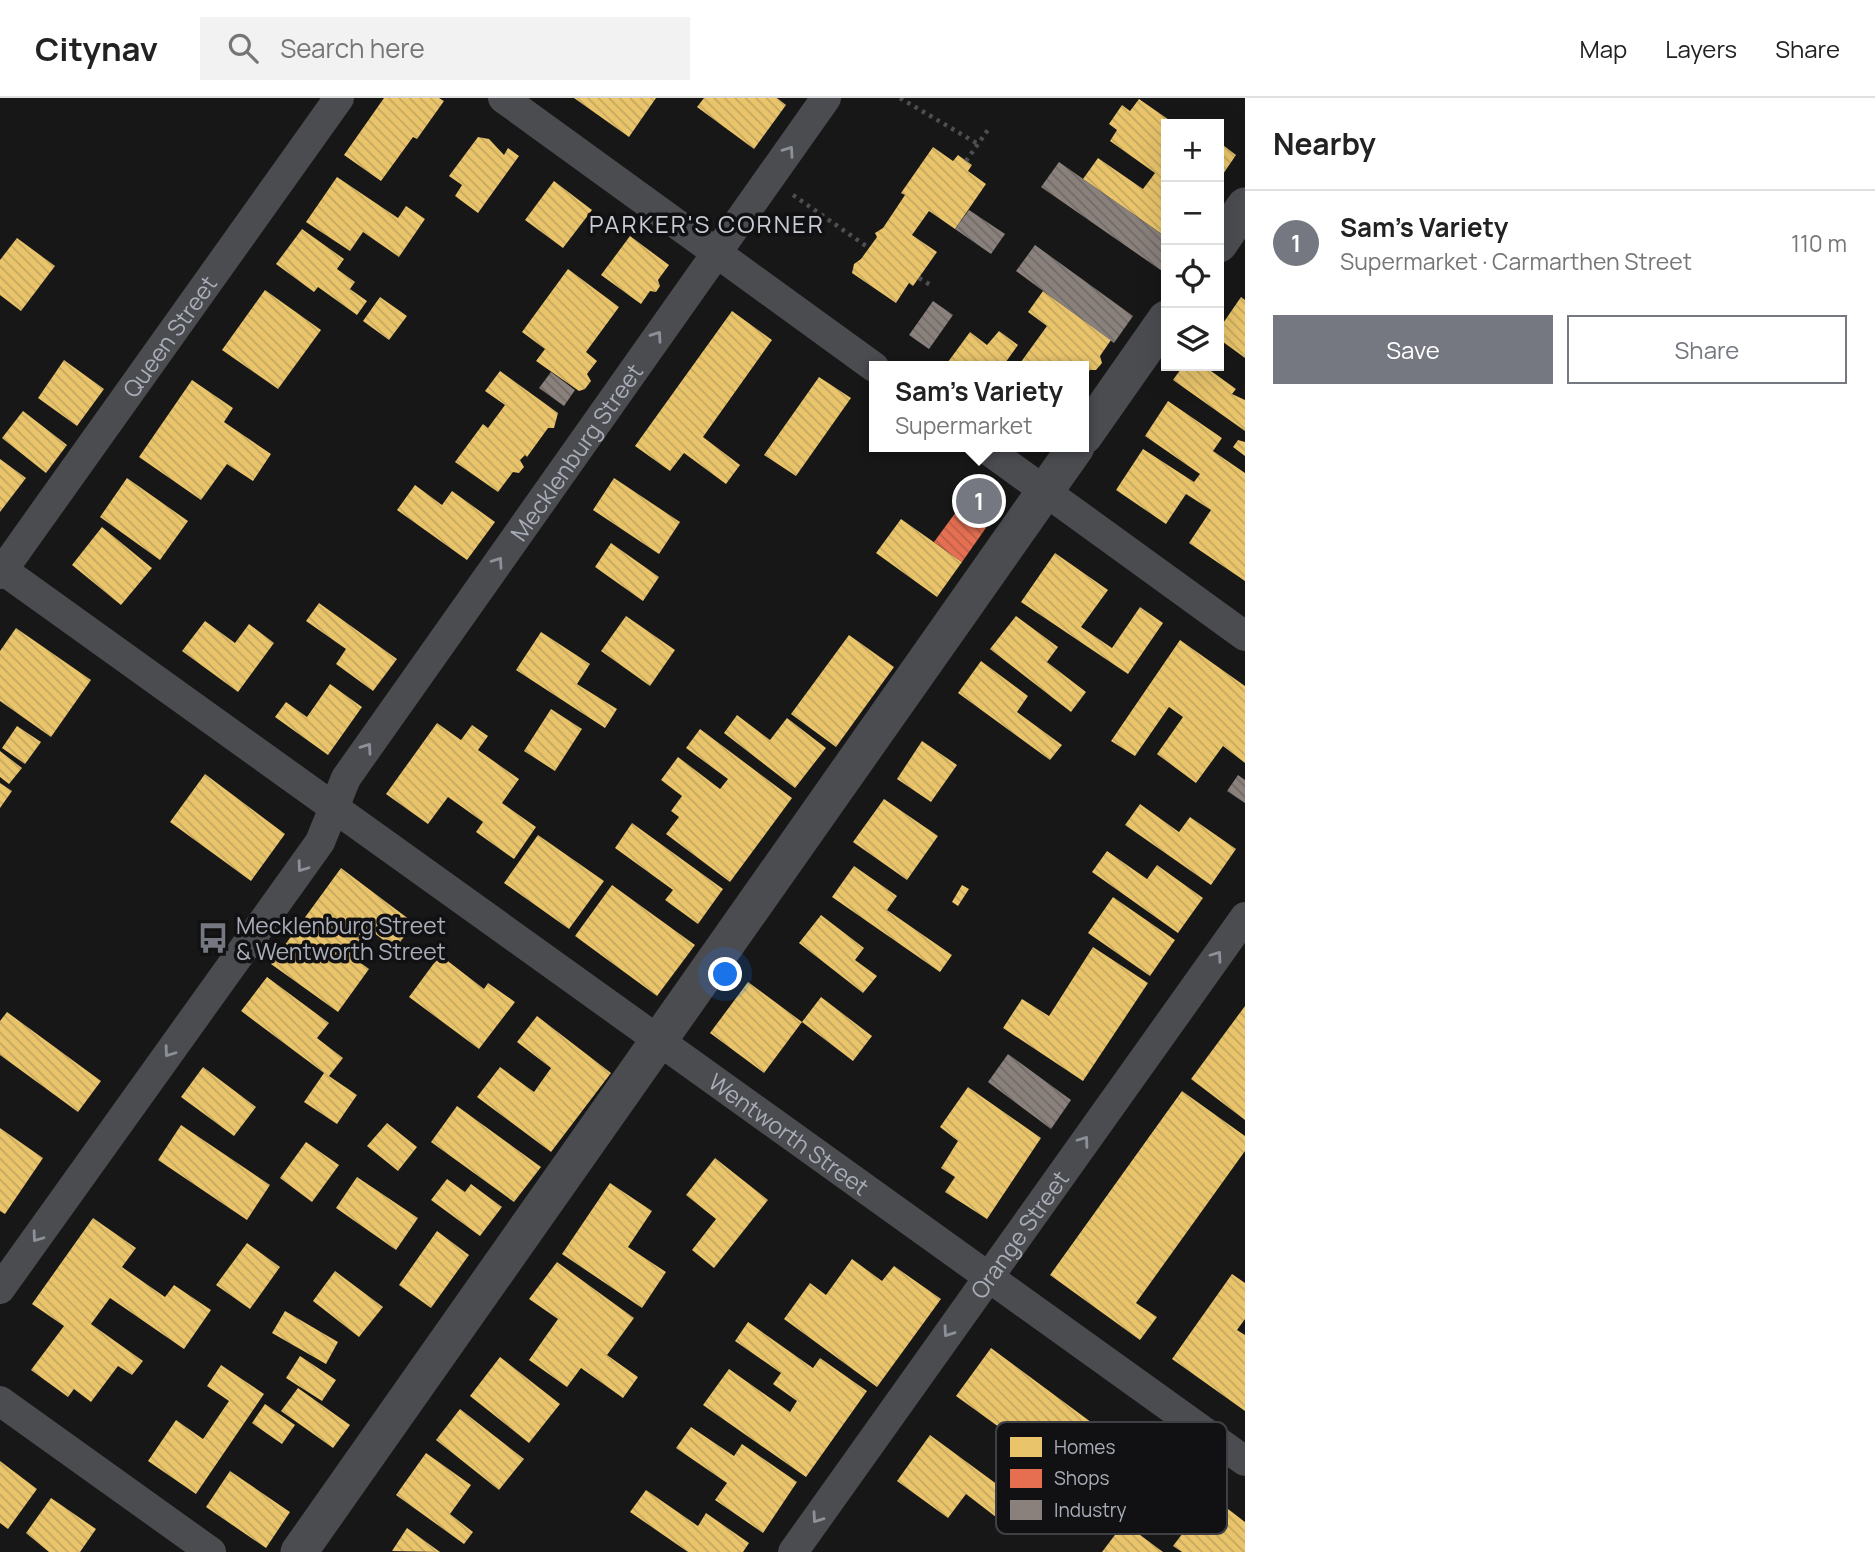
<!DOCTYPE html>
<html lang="en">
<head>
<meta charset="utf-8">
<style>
  :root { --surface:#fff; --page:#f2f2f2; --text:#222; --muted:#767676; --line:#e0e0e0; --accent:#757880 }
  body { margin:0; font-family:Manrope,sans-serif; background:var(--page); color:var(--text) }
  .controls { position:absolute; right:21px; top:21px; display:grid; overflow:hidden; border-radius:0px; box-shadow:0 7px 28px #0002 }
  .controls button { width:63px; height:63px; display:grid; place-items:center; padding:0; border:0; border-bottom:2px solid var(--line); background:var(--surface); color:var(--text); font:35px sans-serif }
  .you { position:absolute; left:726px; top:877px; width:24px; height:24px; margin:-18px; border:5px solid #fff; border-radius:50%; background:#1a73e8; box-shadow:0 0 0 10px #1a73e833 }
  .badge { display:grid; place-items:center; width:46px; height:46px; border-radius:50%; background:var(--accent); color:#fff; font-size:23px; font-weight:700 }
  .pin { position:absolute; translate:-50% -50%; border:4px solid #fff; box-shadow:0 2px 7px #0006 }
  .popup { position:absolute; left:869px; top:263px; width:220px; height:91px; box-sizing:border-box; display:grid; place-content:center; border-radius:0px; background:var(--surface); filter:drop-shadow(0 2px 5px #0005); font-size:23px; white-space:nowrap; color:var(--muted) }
  .popup b { font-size:26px; color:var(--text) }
  .popup::after { content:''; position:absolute; left:50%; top:100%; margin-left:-14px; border:14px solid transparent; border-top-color:var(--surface) }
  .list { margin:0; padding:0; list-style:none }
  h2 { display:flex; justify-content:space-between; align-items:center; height:91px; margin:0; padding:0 28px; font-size:30px }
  h2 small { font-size:23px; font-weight:400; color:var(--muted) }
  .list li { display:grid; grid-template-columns:46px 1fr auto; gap:21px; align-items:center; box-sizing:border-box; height:105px; padding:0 28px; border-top:2px solid var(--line) }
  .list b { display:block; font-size:26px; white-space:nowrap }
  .list p { margin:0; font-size:23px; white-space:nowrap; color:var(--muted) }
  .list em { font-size:23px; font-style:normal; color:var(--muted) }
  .actions { display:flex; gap:14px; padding:21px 28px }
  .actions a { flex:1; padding:16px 0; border:2px solid var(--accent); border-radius:0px; text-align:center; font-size:24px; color:var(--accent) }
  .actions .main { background:var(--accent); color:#fff }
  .icon { flex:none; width:38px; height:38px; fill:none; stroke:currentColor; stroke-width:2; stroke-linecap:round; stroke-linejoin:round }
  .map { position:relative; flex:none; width:1245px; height:1454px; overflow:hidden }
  header { display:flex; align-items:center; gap:42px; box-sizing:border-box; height:98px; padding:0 35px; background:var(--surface); border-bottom:2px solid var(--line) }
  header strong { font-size:33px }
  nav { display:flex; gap:38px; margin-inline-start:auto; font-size:24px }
  .search { width:490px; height:63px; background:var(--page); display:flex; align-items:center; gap:18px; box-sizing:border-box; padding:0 24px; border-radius:0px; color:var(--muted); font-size:26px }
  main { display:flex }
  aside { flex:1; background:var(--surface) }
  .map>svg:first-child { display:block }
</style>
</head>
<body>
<header>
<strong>Citynav</strong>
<div class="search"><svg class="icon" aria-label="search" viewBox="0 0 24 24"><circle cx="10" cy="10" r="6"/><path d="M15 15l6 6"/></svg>Search here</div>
<nav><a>Map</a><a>Layers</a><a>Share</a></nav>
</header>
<main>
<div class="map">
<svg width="1245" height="1454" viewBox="0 0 1245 1454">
  <defs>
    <pattern id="homes-back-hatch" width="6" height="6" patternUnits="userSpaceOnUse" patternTransform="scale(1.75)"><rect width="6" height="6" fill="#e9c46a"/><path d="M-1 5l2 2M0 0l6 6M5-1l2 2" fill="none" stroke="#c4a760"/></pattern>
    <pattern id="shops-back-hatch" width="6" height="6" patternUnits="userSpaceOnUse" patternTransform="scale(1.75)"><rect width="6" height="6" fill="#e76f51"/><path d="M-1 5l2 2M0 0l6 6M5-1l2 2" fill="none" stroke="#ba604a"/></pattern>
    <pattern id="industry-back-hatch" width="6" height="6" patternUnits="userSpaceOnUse" patternTransform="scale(1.75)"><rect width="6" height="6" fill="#8a817c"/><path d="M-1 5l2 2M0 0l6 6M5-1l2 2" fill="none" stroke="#706a67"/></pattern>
  </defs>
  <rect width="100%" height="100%" fill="#171717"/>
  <g fill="url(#homes-back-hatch)">
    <polygon points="384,0 439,0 444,3 417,41 413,39 381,83 344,57"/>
    <polygon points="574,0 656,0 629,39"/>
    <polygon points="704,0 777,0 786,7 754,51 697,9"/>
    <polygon points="1139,1 1175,26 1166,26 1166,139 1083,81 1098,60 1143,91 1155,75 1110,43 1117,32 1109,26 1122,7 1130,13"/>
    <polygon points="478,39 489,41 504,57 508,50 519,58 478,115 455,98 462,87 449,78"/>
    <polygon points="1219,44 1236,57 1219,82"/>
    <polygon points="933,49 953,63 958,57 972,67 968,73 986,86 955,131 929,113 912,137 937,154 913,188 909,185 896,205 852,175 854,166 861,161 877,139 875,135 883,130 905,97 901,95"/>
    <polygon points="337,79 398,120 406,108 425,121 399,159 363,134 350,153 306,124"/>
    <polygon points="554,83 592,112 563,150 525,122"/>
    <polygon points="302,131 344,161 337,171 355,184 350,191 367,203 357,217 318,189 314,194 276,166"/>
    <polygon points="630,138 669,167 658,182 660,188 656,194 650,193 641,206 601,177"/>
    <polygon points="17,140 55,168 21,213 0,197 0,162"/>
    <polygon points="568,171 619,209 586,254 597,263 587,276 591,283 585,291 579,293 536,263 545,251 522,234"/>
    <polygon points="265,192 321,232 278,291 222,252"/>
    <polygon points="1043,193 1111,242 1100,258 1102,265 1096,272 1090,272 1084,279 1087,286 1084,289 1084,268 1018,268 1047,228 1028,214"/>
    <polygon points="380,199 407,218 389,242 363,223"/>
    <polygon points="1241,199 1245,202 1245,260 1219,241 1219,231"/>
    <polygon points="732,213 772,242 703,339 740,367 726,386 684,355 670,373 635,348"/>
    <polygon points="999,233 1018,247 1003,268 945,268 970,234 987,247"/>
    <polygon points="64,262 104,291 77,328 38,300"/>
    <polygon points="1183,268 1204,268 1236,291 1232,296 1245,302 1245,333 1173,282"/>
    <polygon points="500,273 558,315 554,330 548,330 527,359 525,357 520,362 524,369 519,375 513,374 498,394 455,364 483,326 488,330 505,307 485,293"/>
    <polygon points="819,279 851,300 796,378 764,357"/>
    <polygon points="192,282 233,310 224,324 271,356 253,383 227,366 201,402 139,359"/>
    <polygon points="1168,303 1222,340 1213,353 1245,375 1245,483 1189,445 1211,412 1186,396 1166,426 1116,392 1143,351 1194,384 1200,376 1145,338"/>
    <polygon points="23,313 67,347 46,375 2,340"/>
    <polygon points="1238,342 1245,344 1245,358 1233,349"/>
    <polygon points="0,361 26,380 0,414"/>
    <polygon points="127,380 188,423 160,462 100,419"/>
    <polygon points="614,380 680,424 659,456 593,412"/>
    <polygon points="415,387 442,407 452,393 495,424 467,462 397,412"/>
    <polygon points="901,421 962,464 937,499 876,455"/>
    <polygon points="102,429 152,470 121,507 72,467"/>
    <polygon points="611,445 659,479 643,503 595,469"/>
    <polygon points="1055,455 1108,492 1081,529 1112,550 1140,509 1163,525 1128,576 1021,504"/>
    <polygon points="319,505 397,561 373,593 336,566 346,551 306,523"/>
    <polygon points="626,518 675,552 650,588 601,553"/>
    <polygon points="1016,518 1058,549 1047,564 1086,594 1071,614 990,551"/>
    <polygon points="205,523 235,545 249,526 274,545 238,594 182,553"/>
    <polygon points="16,530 91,582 51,639 0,603 0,553"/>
    <polygon points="541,534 590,566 577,586 617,611 605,630 516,572"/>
    <polygon points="849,537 894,569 836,649 791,616"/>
    <polygon points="1180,542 1245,588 1245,665 1223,648 1196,685 1157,656 1183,619 1169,609 1135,658 1111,643"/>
    <polygon points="981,563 1028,598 1017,614 1062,647 1050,662 958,595"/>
    <polygon points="330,586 362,609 328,657 275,619 286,604 307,619"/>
    <polygon points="551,611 582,631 555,673 524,653"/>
    <polygon points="737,617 770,642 787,620 826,650 795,690 724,635"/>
    <polygon points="437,625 461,642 472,627 488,638 478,652 519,681 502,705 536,729 514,761 476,734 483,724 448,699 428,726 386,696"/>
    <polygon points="17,628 41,644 25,666 2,650"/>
    <polygon points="700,631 792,700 730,784 666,736 679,719 671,713 682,698 661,682 678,659 720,691 728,681 686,650"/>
    <polygon points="922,643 957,667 931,704 897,681"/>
    <polygon points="0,653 22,670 9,686 0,679"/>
    <polygon points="205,676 285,736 251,783 170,724"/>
    <polygon points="0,685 12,693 0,710"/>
    <polygon points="884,701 938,738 907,782 853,744"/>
    <polygon points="1140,706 1179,734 1190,719 1236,751 1211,787 1125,727"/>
    <polygon points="632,725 723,791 698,826 665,802 673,792 615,750"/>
    <polygon points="538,737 604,783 569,831 504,785"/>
    <polygon points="1107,753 1147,781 1157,767 1203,800 1178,835 1092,774"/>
    <polygon points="854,768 897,798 887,812 952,857 940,874 832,799"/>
    <polygon points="341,770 414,825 395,851 369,831 350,857 369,871 338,914 271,866"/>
    <polygon points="612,787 695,847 657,898 575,838"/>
    <polygon points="962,787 969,791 958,808 952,804"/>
    <polygon points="1113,799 1175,842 1150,878 1088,835"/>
    <polygon points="821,817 864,850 855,862 877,878 863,895 799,845"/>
    <polygon points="1093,849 1148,885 1083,983 1003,930 1022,901 1049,918"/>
    <polygon points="440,857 484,891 488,885 515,904 479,951 409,899"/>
    <polygon points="267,879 329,925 317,940 343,960 329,978 357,997 337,1026 304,1004 324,975 241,913"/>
    <polygon points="748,884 802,924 764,975 710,935"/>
    <polygon points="821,899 872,938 853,963 802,924"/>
    <polygon points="1245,908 1245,1022 1191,981"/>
    <polygon points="7,914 101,983 78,1014 0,957 0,923"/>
    <polygon points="537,918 611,975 551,1054 477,999 500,969 534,994 551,970 517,944"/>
    <polygon points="203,969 256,1009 234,1038 181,999"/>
    <polygon points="968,989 1041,1040 987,1121 945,1094 955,1079 941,1070 958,1043 940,1029"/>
    <polygon points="1182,993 1245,1038 1245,1053 1136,1205 1157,1219 1140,1242 1050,1177"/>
    <polygon points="457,1008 541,1069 514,1104 431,1044"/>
    <polygon points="387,1025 417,1049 398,1073 367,1048"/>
    <polygon points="181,1027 270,1087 247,1122 158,1062"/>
    <polygon points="0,1030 43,1060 5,1116 0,1113"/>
    <polygon points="306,1044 339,1067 312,1104 280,1080"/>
    <polygon points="715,1060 768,1102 714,1170 692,1152 716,1121 686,1097"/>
    <polygon points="357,1079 418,1120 396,1152 336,1110"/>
    <polygon points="447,1081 465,1094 471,1086 502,1109 480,1138 431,1102"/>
    <polygon points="610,1085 652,1113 628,1149 666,1174 642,1210 562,1156"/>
    <polygon points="93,1120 136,1150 122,1169 165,1199 174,1187 211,1212 184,1251 110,1200 91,1226 143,1263 132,1277 118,1268 91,1304 74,1291 68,1299 31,1272 64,1228 32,1206"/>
    <polygon points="437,1133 469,1157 431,1210 399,1187"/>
    <polygon points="247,1145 280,1169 250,1211 216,1187"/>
    <polygon points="852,1161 882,1183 894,1168 941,1201 877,1289 784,1221 810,1185 826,1197"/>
    <polygon points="557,1164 634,1220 607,1257 638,1279 623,1300 581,1270 567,1289 529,1262 558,1221 529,1201"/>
    <polygon points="335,1173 383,1209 359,1239 313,1203"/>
    <polygon points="1232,1176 1245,1185 1245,1221 1237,1232 1245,1237 1245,1313 1172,1261"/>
    <polygon points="285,1213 338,1244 326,1266 272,1235"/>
    <polygon points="748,1224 813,1270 820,1260 867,1293 806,1379 703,1307 729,1271 790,1314 797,1303 773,1286 781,1275 735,1243"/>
    <polygon points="991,1250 1134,1356 1103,1404 1087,1390 1065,1423 1026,1397 1050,1366 956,1298"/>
    <polygon points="300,1258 336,1282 322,1303 286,1280"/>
    <polygon points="500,1259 560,1306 529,1345 470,1298"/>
    <polygon points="221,1267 264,1296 196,1396 148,1363 176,1322 203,1341 229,1303 207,1288"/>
    <polygon points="298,1290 350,1327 333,1350 281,1313"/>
    <polygon points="265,1306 295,1327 282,1346 252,1325"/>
    <polygon points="460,1311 524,1361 499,1392 436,1342"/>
    <polygon points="691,1329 734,1358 742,1346 797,1384 763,1435 715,1402 727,1385 676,1350"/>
    <polygon points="930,1337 1021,1404 1005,1426 966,1396 948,1420 897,1383"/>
    <polygon points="426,1355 471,1387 450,1416 473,1434 464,1446 396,1397"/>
    <polygon points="0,1363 37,1391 8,1431 0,1425"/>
    <polygon points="230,1373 290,1414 266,1450 206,1409"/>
    <polygon points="646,1392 698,1428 706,1415 749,1445 743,1454 688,1454 630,1414"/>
    <polygon points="1211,1398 1245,1424 1245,1454 1182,1454 1173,1448"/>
    <polygon points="51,1400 96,1431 80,1454 49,1454 26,1435"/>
    <polygon points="1124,1425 1163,1454 1102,1454"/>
    <polygon points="407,1430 440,1454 392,1453"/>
  </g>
  <polygon fill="url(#shops-back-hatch)" points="975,388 1002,407 962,464 934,444"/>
  <g fill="url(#industry-back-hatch)">
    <polygon points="1059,64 1166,139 1166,167 1162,173 1041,89"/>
    <polygon points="969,112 1005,136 991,156 955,131"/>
    <polygon points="1035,147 1133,218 1114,245 1016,173"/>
    <polygon points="933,203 953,217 929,251 909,237"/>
    <polygon points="551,274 575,292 564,308 539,290"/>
    <polygon points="1238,677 1245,682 1245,705 1227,693"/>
    <polygon points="1008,956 1071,1002 1051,1031 988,984"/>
  </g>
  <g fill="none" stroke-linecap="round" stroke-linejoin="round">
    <g stroke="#4d4e52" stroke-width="4.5" stroke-dasharray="3.5 5" stroke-linecap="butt">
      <polyline points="900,0 978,46"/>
      <polyline points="966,63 990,29"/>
      <polyline points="793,97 869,150"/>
      <polyline points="919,180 932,188"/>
    </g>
    <g stroke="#4b4c50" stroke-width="30">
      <polyline points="503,0 874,269"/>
      <polyline points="984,349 1245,538"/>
      <path id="s1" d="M0,470L1245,1363"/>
      <path id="s2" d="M0,476L339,0"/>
      <path id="s3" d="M0,1191L320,744L346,680L826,0"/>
      <polyline points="0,1303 211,1454"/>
      <path id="s4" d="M793,1454L1245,819"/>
    </g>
    <g stroke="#4b4c50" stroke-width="37">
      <polyline points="1219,146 1245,108"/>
      <polyline points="1084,338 1166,221"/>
      <polyline points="299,1454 1076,349"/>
    </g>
  </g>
  <defs><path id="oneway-chevron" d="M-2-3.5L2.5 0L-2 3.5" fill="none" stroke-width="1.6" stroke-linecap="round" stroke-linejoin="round" transform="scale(1.75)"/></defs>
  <g stroke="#8c9099">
    <use href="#oneway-chevron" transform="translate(789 53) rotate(-55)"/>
    <use href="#oneway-chevron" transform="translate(657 238) rotate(-55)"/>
    <use href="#oneway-chevron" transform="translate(498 464) rotate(-55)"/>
    <use href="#oneway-chevron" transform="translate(367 650) rotate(-55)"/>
    <use href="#oneway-chevron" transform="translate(302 769) rotate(126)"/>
    <use href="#oneway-chevron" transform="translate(1217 858) rotate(-54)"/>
    <use href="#oneway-chevron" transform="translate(169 954) rotate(126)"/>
    <use href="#oneway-chevron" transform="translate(1084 1043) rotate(-54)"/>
    <use href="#oneway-chevron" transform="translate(37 1139) rotate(126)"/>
    <use href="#oneway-chevron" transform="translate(948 1234) rotate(125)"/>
    <use href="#oneway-chevron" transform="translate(817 1420) rotate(125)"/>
  </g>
  <defs>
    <symbol id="bus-bare" viewBox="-9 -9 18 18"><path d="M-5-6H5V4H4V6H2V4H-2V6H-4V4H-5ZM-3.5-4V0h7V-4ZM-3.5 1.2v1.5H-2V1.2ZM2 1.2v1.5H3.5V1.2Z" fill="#757880" stroke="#111113" stroke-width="2.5" paint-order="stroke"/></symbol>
  </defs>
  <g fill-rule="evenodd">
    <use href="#bus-bare" x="191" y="818" width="44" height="44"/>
  </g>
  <g text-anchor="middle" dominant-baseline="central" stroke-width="7" stroke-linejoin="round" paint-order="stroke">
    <g font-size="23" fill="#a8adb8" stroke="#111113">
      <text stroke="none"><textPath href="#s2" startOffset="292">Queen Street</textPath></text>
      <text stroke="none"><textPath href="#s3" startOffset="1018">Mecklenburg Street</textPath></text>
      <text stroke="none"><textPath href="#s1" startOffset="971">Wentworth Street</textPath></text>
      <text stroke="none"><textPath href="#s4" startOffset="390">Orange Street</textPath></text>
    </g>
    <g font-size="23" fill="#a8adb8" stroke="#111113" text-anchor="start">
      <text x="236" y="827">Mecklenburg Street<tspan x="236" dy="26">&amp; Wentworth Street</tspan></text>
    </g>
    <g font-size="24" letter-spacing="2" fill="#c9ccd4" stroke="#111113">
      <text x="707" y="125">PARKER'S CORNER</text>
    </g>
  </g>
  <rect x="996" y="1324" width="231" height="112" rx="10" fill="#111113" stroke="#3e4045" stroke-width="2"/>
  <rect x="1010" y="1339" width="32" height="20" fill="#e9c46a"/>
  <rect x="1010" y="1371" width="32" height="19" fill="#e76f51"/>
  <rect x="1010" y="1402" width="32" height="20" fill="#8a817c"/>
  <g font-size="19" fill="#a8adb8">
    <text x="1054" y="1356">Homes</text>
    <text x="1054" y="1387">Shops</text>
    <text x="1054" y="1419">Industry</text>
  </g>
</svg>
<div class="controls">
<button>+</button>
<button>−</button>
<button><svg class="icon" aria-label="locate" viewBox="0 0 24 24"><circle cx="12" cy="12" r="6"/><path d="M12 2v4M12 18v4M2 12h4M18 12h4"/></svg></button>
<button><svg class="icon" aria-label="layers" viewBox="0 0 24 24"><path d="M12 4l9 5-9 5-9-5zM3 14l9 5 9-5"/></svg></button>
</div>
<div class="you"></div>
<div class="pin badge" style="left:979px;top:403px">1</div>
<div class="popup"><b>Sam's Variety</b>Supermarket</div>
</div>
<aside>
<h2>Nearby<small></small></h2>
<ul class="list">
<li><span class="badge">1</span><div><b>Sam's Variety</b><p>Supermarket · Carmarthen Street</p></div><em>110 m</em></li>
</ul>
<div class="actions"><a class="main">Save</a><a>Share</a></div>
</aside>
</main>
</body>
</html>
